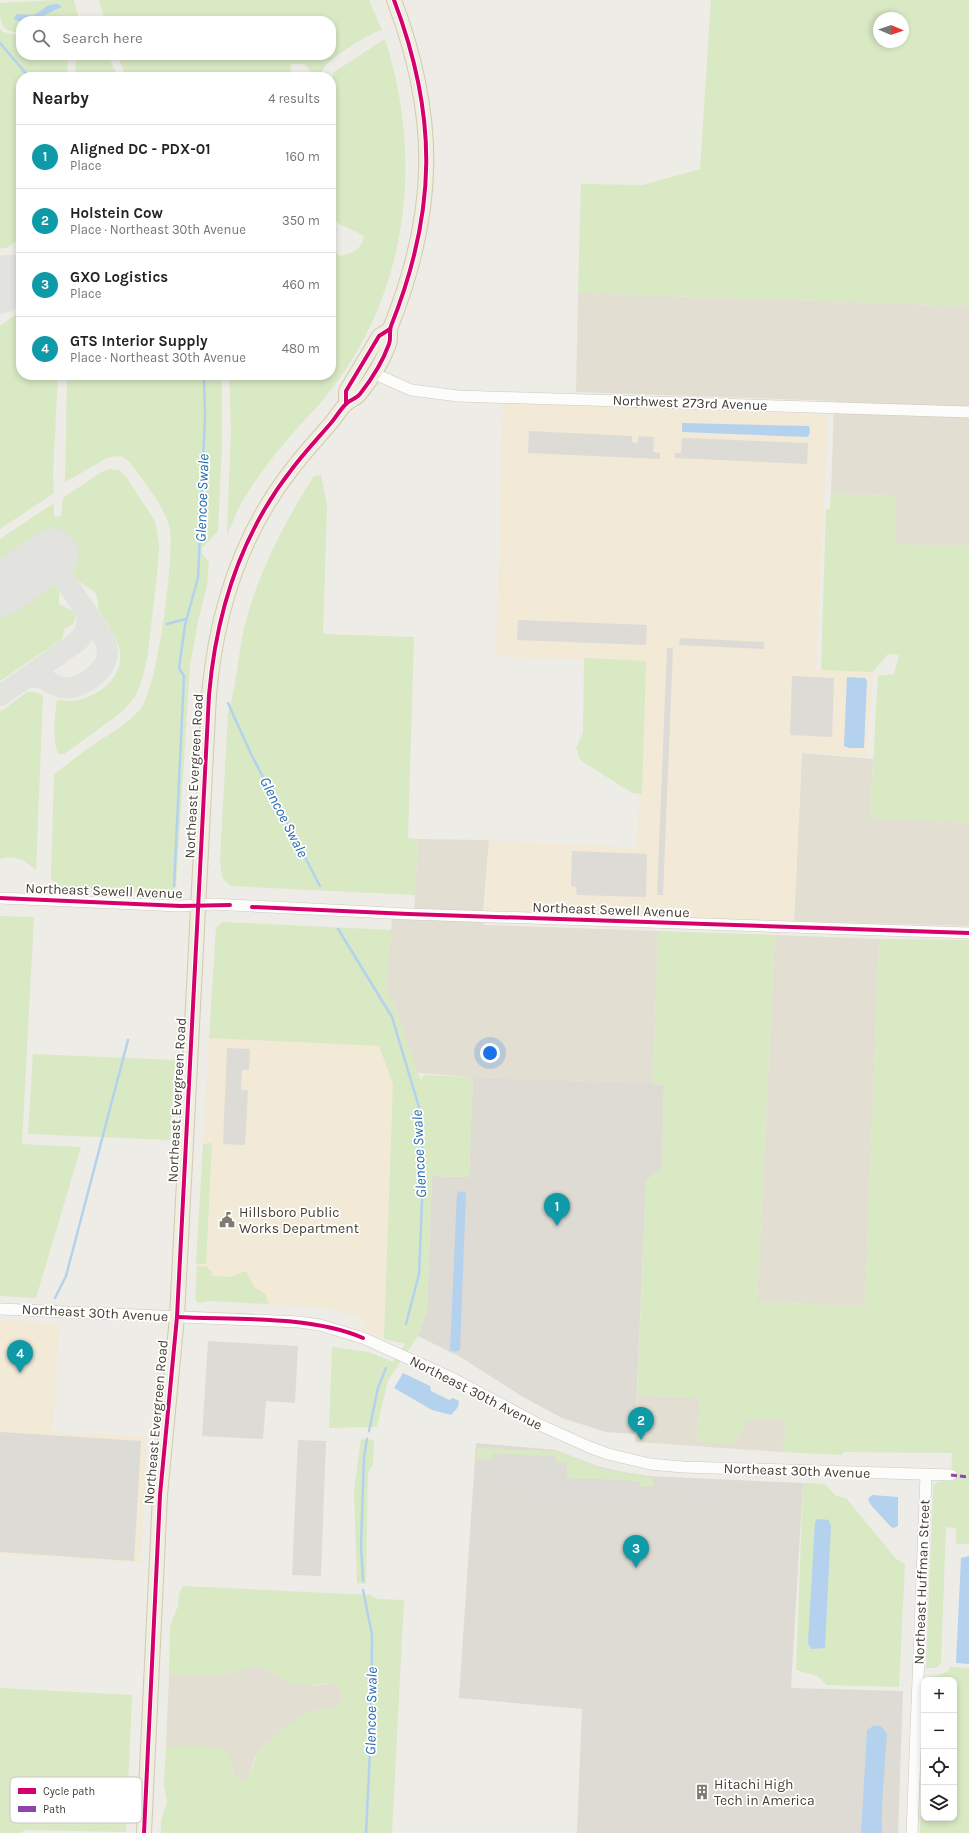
<!DOCTYPE html>
<html lang="en">
<head>
<meta charset="utf-8">
<style>
  :root { --surface:#fff; --page:#f6f6f6; --text:#222; --muted:#767676; --line:#e0e0e0; --accent:#7f7b71 }
  body { margin:0; font-family:Karla,sans-serif; background:var(--page); color:var(--text) }
  .controls { position:absolute; right:12px; bottom:12px; display:grid; overflow:hidden; border-radius:8px; box-shadow:0 2px 6px #0003 }
  .controls button { width:36px; height:36px; display:grid; place-items:center; padding:0; border:0; border-bottom:1px solid var(--line); background:var(--surface); color:var(--text); font:20px sans-serif }
  .compass { position:absolute; left:873px; top:12px; width:36px; height:36px; border-radius:50%; background:var(--surface); box-shadow:0 2px 6px #0003; rotate:92deg }
  .you { position:absolute; left:490px; top:1053px; width:14px; height:14px; margin:-10px; border:3px solid #fff; border-radius:50%; background:#1a73e8; box-shadow:0 0 0 6px #1a73e833 }
  .badge { display:grid; place-items:center; width:26px; height:26px; border-radius:50%; background:var(--accent); color:#fff; font-size:13px; font-weight:700 }
  .pin { position:absolute; translate:-50% -33px; filter:drop-shadow(0 1px 2px #0008) }
  .pin::after { content:''; position:absolute; top:21px; width:14px; height:12px; background:inherit; clip-path:polygon(0 0,100% 0,50% 100%) }
  .list { margin:0; padding:0; list-style:none }
  h2 { display:flex; justify-content:space-between; align-items:center; height:52px; margin:0; padding:0 16px; font-size:17px }
  h2 small { font-size:13px; font-weight:400; color:var(--muted) }
  .list li { display:grid; grid-template-columns:26px 1fr auto; gap:12px; align-items:center; box-sizing:border-box; height:64px; padding:0 16px; border-top:1px solid var(--line) }
  .list b { display:block; font-size:15px; white-space:nowrap }
  .list p { margin:0; font-size:13px; white-space:nowrap; color:var(--muted) }
  .list em { font-size:13px; font-style:normal; color:var(--muted) }
  .icon { flex:none; width:22px; height:22px; fill:none; stroke:currentColor; stroke-width:2; stroke-linecap:round; stroke-linejoin:round }
  .map { position:relative; flex:none; width:969px; height:1833px; overflow:hidden }
  .search { position:absolute; background:var(--surface); box-shadow:0 2px 6px #0003; left:16px; top:16px; width:320px; height:44px; display:flex; align-items:center; gap:10px; box-sizing:border-box; padding:0 14px; border-radius:16px; color:var(--muted); font-size:15px }
  .panel { position:absolute; background:var(--surface); box-shadow:0 2px 6px #0003; left:16px; top:72px; width:320px; height:308px; border-radius:16px }
  .map>svg:first-child { display:block }
</style>
</head>
<body>
<div class="map">
<svg width="969" height="1833" viewBox="0 0 969 1833">
  <rect width="100%" height="100%" fill="#eeece6"/>
  <g fill="#e2ded2">
    <polygon points="578,293 969,306 969,546 895,544 896,496 831,494 834,401 576,392"/>
    <polygon points="802,753 873,759 870,818 969,823 969,926 794,921"/>
    <polygon points="418,839 489,840 483,912 483,924 485,925 658,931 653,1083 473,1077 418,1073 394,1004 386,991 392,918 414,911"/>
    <polygon points="775,935 879,939 865,1306 757,1302"/>
    <polygon points="637,1396 700,1397 697,1442 748,1420 786,1420 783,1452 635,1442"/>
    <polygon points="254,1665 262,1667 293,1684 316,1686 331,1683 339,1685 342,1700 338,1706 310,1712 286,1727 255,1757 248,1778 243,1781 237,1779 234,1775 233,1769 207,1747 166,1747 169,1675 212,1676 238,1672"/>
  </g>
  <g fill="#f2e9d7">
    <polygon points="503,401 828,415 816,670 873,672 866,756 802,753 794,921 486,915 489,840 637,848 646,662 496,656"/>
    <polygon points="209,1038 379,1046 393,1084 384,1339 362,1329 365,1320 344,1313 319,1307 210,1301 198,1303 195,1299"/>
    <polygon points="0,1320 59,1324 53,1432 147,1436 141,1563 0,1554 0,1559"/>
  </g>
  <g fill="#dedbd4">
    <polygon points="473,1077 653,1083 664,1085 662,1168 646,1181 635,1434 606,1432 562,1418 523,1397 462,1358 418,1336 427,1310 432,1176 469,1177"/>
    <polygon points="476,1443 556,1450 597,1466 618,1471 648,1476 803,1483 791,1688 903,1691 898,1833 577,1833 582,1709 459,1698"/>
  </g>
  <g fill="#d8e9c4" fill-rule="evenodd">
    <path d="M56,0H74L78,16L62,21H21V33C0,31 0,24 0,3Z"/>
    <path d="M99,0H369L382,30C369,33 332,57 324,68C322,71 321,74 320,77H316L304,64H292L290,68L292,77H126L117,55H331V21H105Z"/>
    <path d="M711,0H969V306L578,293L581,184L643,185L700,169ZM879,18H903V42H879Z"/>
    <polygon points="0,29 3,32 21,36 21,55 68,55 67,77 21,77 21,239 6,248 0,248"/>
    <path d="M385,39C423,157 409,286 334,386C321,404 306,418 292,434C274,455 256,478 242,502C236,512 232,524 227,535L231,429L229,375H331V242L334,251L340,256C354,252 360,251 364,237C351,226 341,230 331,215V81L334,72Z"/>
    <polygon points="76,55 108,55 118,77 75,77"/>
    <polygon points="21,311 21,375 58,375 53,474 54,493 0,529 0,326"/>
    <path d="M67,375H222V445L218,531L202,548V554L209,562L207,586L198,621L190,665L176,887L172,892L60,888L51,878L54,774C68,764 81,753 96,743C111,733 129,723 141,708C158,687 174,558 170,530C166,507 141,478 128,460L120,456L109,457L65,482Z"/>
    <path d="M109,469L119,470L126,477L155,521L157,531L159,545L157,576L147,659L141,683L135,697L122,712L64,754H59C52,746 55,711 57,700C62,699 67,701 72,701C98,698 127,676 119,647C115,633 106,621 98,609V603L96,593L78,581L49,537L38,543L0,569V539L54,503V517L61,516L63,498L100,473Z"/>
    <path d="M321,475L327,506L323,634L414,637L408,838L418,839L415,895L230,886L222,877L220,859L228,713C238,682 238,648 247,617C261,567 286,520 314,476Z"/>
    <polygon points="831,494 896,496 895,544 969,546 969,823 870,818 878,676 894,674 899,655 888,654 873,672 821,670 826,509 830,509"/>
    <path d="M49,585L56,586L59,592V604L71,610L75,614C76,622 73,626 65,628L62,639L0,681V610L27,592H41Z"/>
    <polygon points="584,658 646,661 642,794 632,793 580,760 576,748 583,733"/>
    <path d="M27,692H36L43,696L36,870C23,860 17,855 0,859V712Z"/>
    <polygon points="0,916 34,917 22,1144 81,1147 36,1298 0,1296"/>
    <polygon points="222,922 392,930 386,991 394,1004 421,1081 422,1077 426,1075 473,1077 469,1177 432,1176 427,1310 418,1336 388,1380 377,1427 329,1428 332,1347 368,1352 393,1362 405,1344 384,1339 393,1084 379,1046 209,1038 216,928"/>
    <polygon points="658,931 775,935 757,1302 865,1306 879,939 969,940 969,1544 956,1544 956,1528 946,1527 941,1663 936,1668 926,1668 933,1492 933,1486 937,1482 951,1480 952,1453 843,1452 842,1455 783,1452 786,1420 748,1420 733,1444 697,1442 700,1397 637,1396 646,1181 662,1168 664,1085 653,1083"/>
    <polygon points="33,1054 175,1060 170,1140 28,1134"/>
    <polygon points="212,1143 206,1264 196,1264 203,1144"/>
    <polygon points="197,1266 208,1267 208,1269 211,1270 212,1276 232,1277 244,1271 247,1273 254,1287 266,1295 268,1304 210,1301 198,1303 195,1299"/>
    <polygon points="361,1439 374,1440 373,1464 368,1473 366,1584 357,1583 354,1491"/>
    <polygon points="477,1448 558,1451 602,1469 653,1478 653,1486 640,1487 640,1481 567,1478 567,1463 556,1462 556,1456 493,1454 493,1460 476,1459"/>
    <polygon points="803,1483 825,1484 836,1496 846,1498 896,1559 905,1564 899,1687 827,1685 817,1676 796,1670"/>
    <path d="M183,1586L370,1595L377,1599L404,1600L392,1833H161V1820L167,1802L164,1784L166,1747C184,1747 211,1742 227,1753C237,1761 228,1788 248,1778L259,1749L296,1719L310,1712L338,1706L342,1700L338,1685L331,1683L306,1686L293,1684L262,1667L254,1665L238,1672L212,1676L169,1675L170,1626L178,1606L179,1594Z"/>
    <polygon points="949,1667 969,1668 969,1833 920,1833 924,1719 924,1818 954,1818 954,1680 926,1680 926,1677 936,1676 949,1671"/>
    <polygon points="0,1688 132,1695 126,1832 25,1830 20,1833 0,1833"/>
  </g>
  <g fill="#dddbd6">
    <polygon points="529,431 632,436 632,442 638,443 638,436 654,437 653,452 660,453 660,459 528,453"/>
    <polygon points="682,438 808,443 807,464 675,458 675,453 681,453"/>
    <polygon points="518,620 647,625 646,645 517,640"/>
    <polygon points="680,638 764,642 764,649 679,645"/>
    <polygon points="667,648 673,648 663,895 657,895"/>
    <polygon points="792,676 834,678 832,737 790,735"/>
    <polygon points="572,851 647,854 646,897 577,895 576,887 571,886"/>
    <polygon points="227,1048 250,1049 249,1070 242,1070 241,1090 248,1090 245,1145 223,1144"/>
    <polygon points="208,1341 298,1346 295,1403 266,1401 263,1439 202,1436"/>
    <polygon points="0,1432 141,1441 134,1561 0,1552"/>
    <polygon points="298,1440 326,1441 321,1576 292,1575"/>
    <polygon points="494,1454 523,1456 523,1461 526,1462 526,1456 556,1457 556,1463 566,1463 565,1477 559,1477 559,1485 562,1484 562,1479 578,1479 579,1486 581,1485 581,1480 610,1481 610,1486 612,1487 613,1481 639,1482 638,1503 613,1502 612,1496 610,1497 610,1502 581,1501 580,1495 578,1496 577,1501 533,1498 533,1484 496,1482 497,1466 494,1465"/>
    <polygon points="677,1497 744,1500 744,1507 728,1507 727,1501 725,1502 725,1507 702,1506 701,1500 699,1500 699,1506 677,1504"/>
  </g>
  <g fill="#b4d2ee">
    <path d="M58,4L62,7C46,12 32,28 13,19L17,14L34,15L49,5Z"/>
    <polygon points="682,423 809,426 810,432 808,437 682,432"/>
    <polygon points="847,677 865,678 867,681 864,748 849,748 844,746"/>
    <polygon points="461,1191 466,1193 460,1350 455,1352 450,1350 457,1193"/>
    <polygon points="403,1373 430,1386 431,1391 449,1400 453,1398 459,1401 458,1407 451,1415 432,1410 394,1388"/>
    <polygon points="872,1495 898,1497 898,1526 894,1528 891,1527 870,1504 868,1499"/>
    <polygon points="817,1519 829,1520 831,1526 825,1648 811,1649 808,1643 815,1522"/>
    <polygon points="969,1556 969,1664 956,1663 961,1558"/>
    <path d="M873,1726H881L887,1734C885,1767 881,1800 882,1833H861L867,1730Z"/>
  </g>
  <g fill="none" stroke-linecap="round" stroke-linejoin="round">
    <g stroke="#b4d2ee" stroke-width="2.5">
      <polyline points="0,43 29,77"/>
      <polyline points="167,624 186,619"/>
      <polyline points="228,703 251,754 320,886"/>
      <polyline points="174,886 184,676 179,668 185,625 198,578 205,417 204,375"/>
      <polyline points="338,929 392,1017 421,1114 423,1178 419,1274 406,1324"/>
      <polyline points="55,1298 66,1276 128,1040"/>
      <polyline points="369,1431 378,1388 386,1368"/>
      <polyline points="363,1581 361,1545 364,1457 367,1439"/>
      <polyline points="363,1590 372,1635 371,1731 366,1833"/>
    </g>
    <g stroke="#e2e2de" stroke-width="21">
      <polyline points="0,286 1,287"/>
      <path d="M24,679C48,672 49,688 67,688C76,688 83,684 90,679C105,669 112,656 104,638L49,557"/>
      <path d="M0,696L78,641C87,632 90,621 84,609"/>
    </g>
    <g stroke="#e2e2de" stroke-width="53">
      <polyline points="0,287 9,281"/>
      <polyline points="0,591 52,555"/>
    </g>
    <defs>
      <g id="minor">
        <polyline points="373,373 411,390 458,396 969,412"/>
        <polyline points="0,898 181,906 212,904 409,914 969,933"/>
        <polyline points="0,1309 299,1322 320,1325 363,1338 452,1378 540,1425 589,1447 608,1454 650,1464 683,1467 951,1475"/>
        <polyline points="912,1833 926,1475"/>
      </g>
      <g id="major">
        <polyline points="346,404 346,391 379,336 390,329"/>
        <path d="M144,1833L160,1495L177,1317L209,695C216,614 241,534 292,469C304,453 318,438 331,423C336,417 340,410 345,405C349,400 356,399 360,394C371,380 383,361 389,344C391,339 389,332 391,326C437,211 438,116 394,0"/>
      </g>
    </defs>
    <use href="#minor" stroke="#ccc9c3" stroke-width="12"/>
    <use href="#major" stroke="#d1cab2" stroke-width="16"/>
    <use href="#minor" stroke="#fcfcfb" stroke-width="11"/>
    <use href="#major" stroke="#f0ede1" stroke-width="14"/>
    <polyline stroke="#8e44ad" stroke-width="3" stroke-dasharray="6 3" stroke-linecap="butt" points="951,1475 969,1477"/>
    <defs>
      <g id="cycleway">
        <polyline points="346,404 346,391 379,336 390,329"/>
        <polyline points="0,898 181,906 230,905"/>
        <polyline points="252,907 409,914 969,933"/>
        <path d="M177,1317C234,1320 310,1315 363,1338"/>
        <path d="M144,1833L160,1495L177,1317L209,695C216,614 241,534 292,469C304,453 318,438 331,423C336,417 340,410 345,405C349,400 356,399 360,394C371,380 383,361 389,344C391,339 389,332 391,326C437,211 438,116 394,0"/>
      </g>
    </defs>
    <use href="#cycleway" stroke="#fff" stroke-width="6"/>
    <use href="#cycleway" stroke="#d6006c" stroke-width="4"/>
  </g>
  <defs>
    <symbol id="civic-bare" viewBox="-9 -9 18 18"><path d="M-.6-6.5H3V-4.5H.6V-3L4-1V1h2V6H-6V1h2V-1L-.6-3ZM-1.2 2.5V6h2.4V2.5Z" fill="#7f7b71" stroke="#fff" stroke-width="2.5" paint-order="stroke"/></symbol>
    <symbol id="building-bare" viewBox="-9 -9 18 18"><path d="M-4-6H4V6H1V3H-1V6H-4ZM-2.5-4.3h1.7v1.8h-1.7ZM.8-4.3h1.7v1.8H.8ZM-2.5-1h1.7V.8h-1.7ZM.8-1h1.7V.8H.8Z" fill="#7f7b71" stroke="#fff" stroke-width="2.5" paint-order="stroke"/></symbol>
  </defs>
  <g fill-rule="evenodd">
    <use href="#civic-bare" x="216" y="1209" width="22" height="22"/>
    <use href="#building-bare" x="691" y="1781" width="22" height="22"/>
  </g>
  <g text-anchor="middle" dominant-baseline="central" stroke-width="3.5" stroke-linejoin="round" paint-order="stroke">
    <g font-size="14" fill="#433e32" stroke="#fff">
      <text transform="translate(690 403) rotate(2)">Northwest 273rd Avenue</text>
      <text transform="translate(194 776) rotate(-87)">Northeast Evergreen Road</text>
      <text transform="translate(104 891) rotate(2)">Northeast Sewell Avenue</text>
      <text transform="translate(611 910) rotate(2)">Northeast Sewell Avenue</text>
      <text transform="translate(177 1100) rotate(-87)">Northeast Evergreen Road</text>
      <text transform="translate(95 1313) rotate(3)">Northeast 30th Avenue</text>
      <text transform="translate(476 1393) rotate(27)">Northeast 30th Avenue</text>
      <text transform="translate(156 1422) rotate(-85)">Northeast Evergreen Road</text>
      <text transform="translate(797 1471) rotate(2)">Northeast 30th Avenue</text>
      <text transform="translate(922 1582) rotate(-88)">Northeast Huffman Street</text>
    </g>
    <g font-size="14" fill="#433e32" stroke="#fff" text-anchor="start">
      <text x="239" y="1212">Hillsboro Public<tspan x="239" dy="16">Works Department</tspan></text>
      <text x="714" y="1784">Hitachi High<tspan x="714" dy="16">Tech in America</tspan></text>
    </g>
    <g font-size="15" font-style="italic" fill="#2a6db0" stroke="#fff">
      <text transform="translate(202 498) rotate(-88)">Glencoe Swale</text>
      <text transform="translate(284 817) rotate(63)">Glencoe Swale</text>
      <text transform="translate(419 1154) rotate(-93)">Glencoe Swale</text>
      <text transform="translate(371 1711) rotate(-89)">Glencoe Swale</text>
    </g>
  </g>
  <rect x="10" y="1777" width="132" height="46" rx="6" fill="#fff" stroke="#c7c5c2" stroke-width="1"/>
  <rect x="18" y="1788" width="18" height="6" fill="#d6006c"/>
  <rect x="18" y="1806" width="18" height="6" fill="#8e44ad"/>
  <g font-size="11" fill="#433e32">
    <text x="43" y="1795">Cycle path</text>
    <text x="43" y="1813">Path</text>
  </g>
</svg>
<div class="controls">
<button>+</button>
<button>−</button>
<button><svg class="icon" aria-label="locate" viewBox="0 0 24 24"><circle cx="12" cy="12" r="6"/><path d="M12 2v4M12 18v4M2 12h4M18 12h4"/></svg></button>
<button><svg class="icon" aria-label="layers" viewBox="0 0 24 24"><path d="M12 4l9 5-9 5-9-5zM3 14l9 5 9-5"/></svg></button>
</div>
<svg class="compass" viewBox="-18 -18 36 36"><path d="M0-13l5 13h-10z" fill="#e53935"/><path d="M0 13l5-13h-10z" fill="#767676"/></svg>
<div class="you"></div>
<div class="pin badge" style="left:557px;top:1226px;background:#0f9aa8">1</div>
<div class="pin badge" style="left:641px;top:1440px;background:#0f9aa8">2</div>
<div class="pin badge" style="left:636px;top:1568px;background:#0f9aa8">3</div>
<div class="pin badge" style="left:20px;top:1373px;background:#0f9aa8">4</div>
<div class="search"><svg class="icon" aria-label="search" viewBox="0 0 24 24"><circle cx="10" cy="10" r="6"/><path d="M15 15l6 6"/></svg>Search here</div>
<section class="panel">
<h2>Nearby<small>4 results</small></h2>
<ul class="list">
<li><span class="badge" style="background:#0f9aa8">1</span><div><b>Aligned DC - PDX-01</b><p>Place</p></div><em>160 m</em></li>
<li><span class="badge" style="background:#0f9aa8">2</span><div><b>Holstein Cow</b><p>Place · Northeast 30th Avenue</p></div><em>350 m</em></li>
<li><span class="badge" style="background:#0f9aa8">3</span><div><b>GXO Logistics</b><p>Place</p></div><em>460 m</em></li>
<li><span class="badge" style="background:#0f9aa8">4</span><div><b>GTS Interior Supply</b><p>Place · Northeast 30th Avenue</p></div><em>480 m</em></li>
</ul>
</section>
</div>
</body>
</html>
